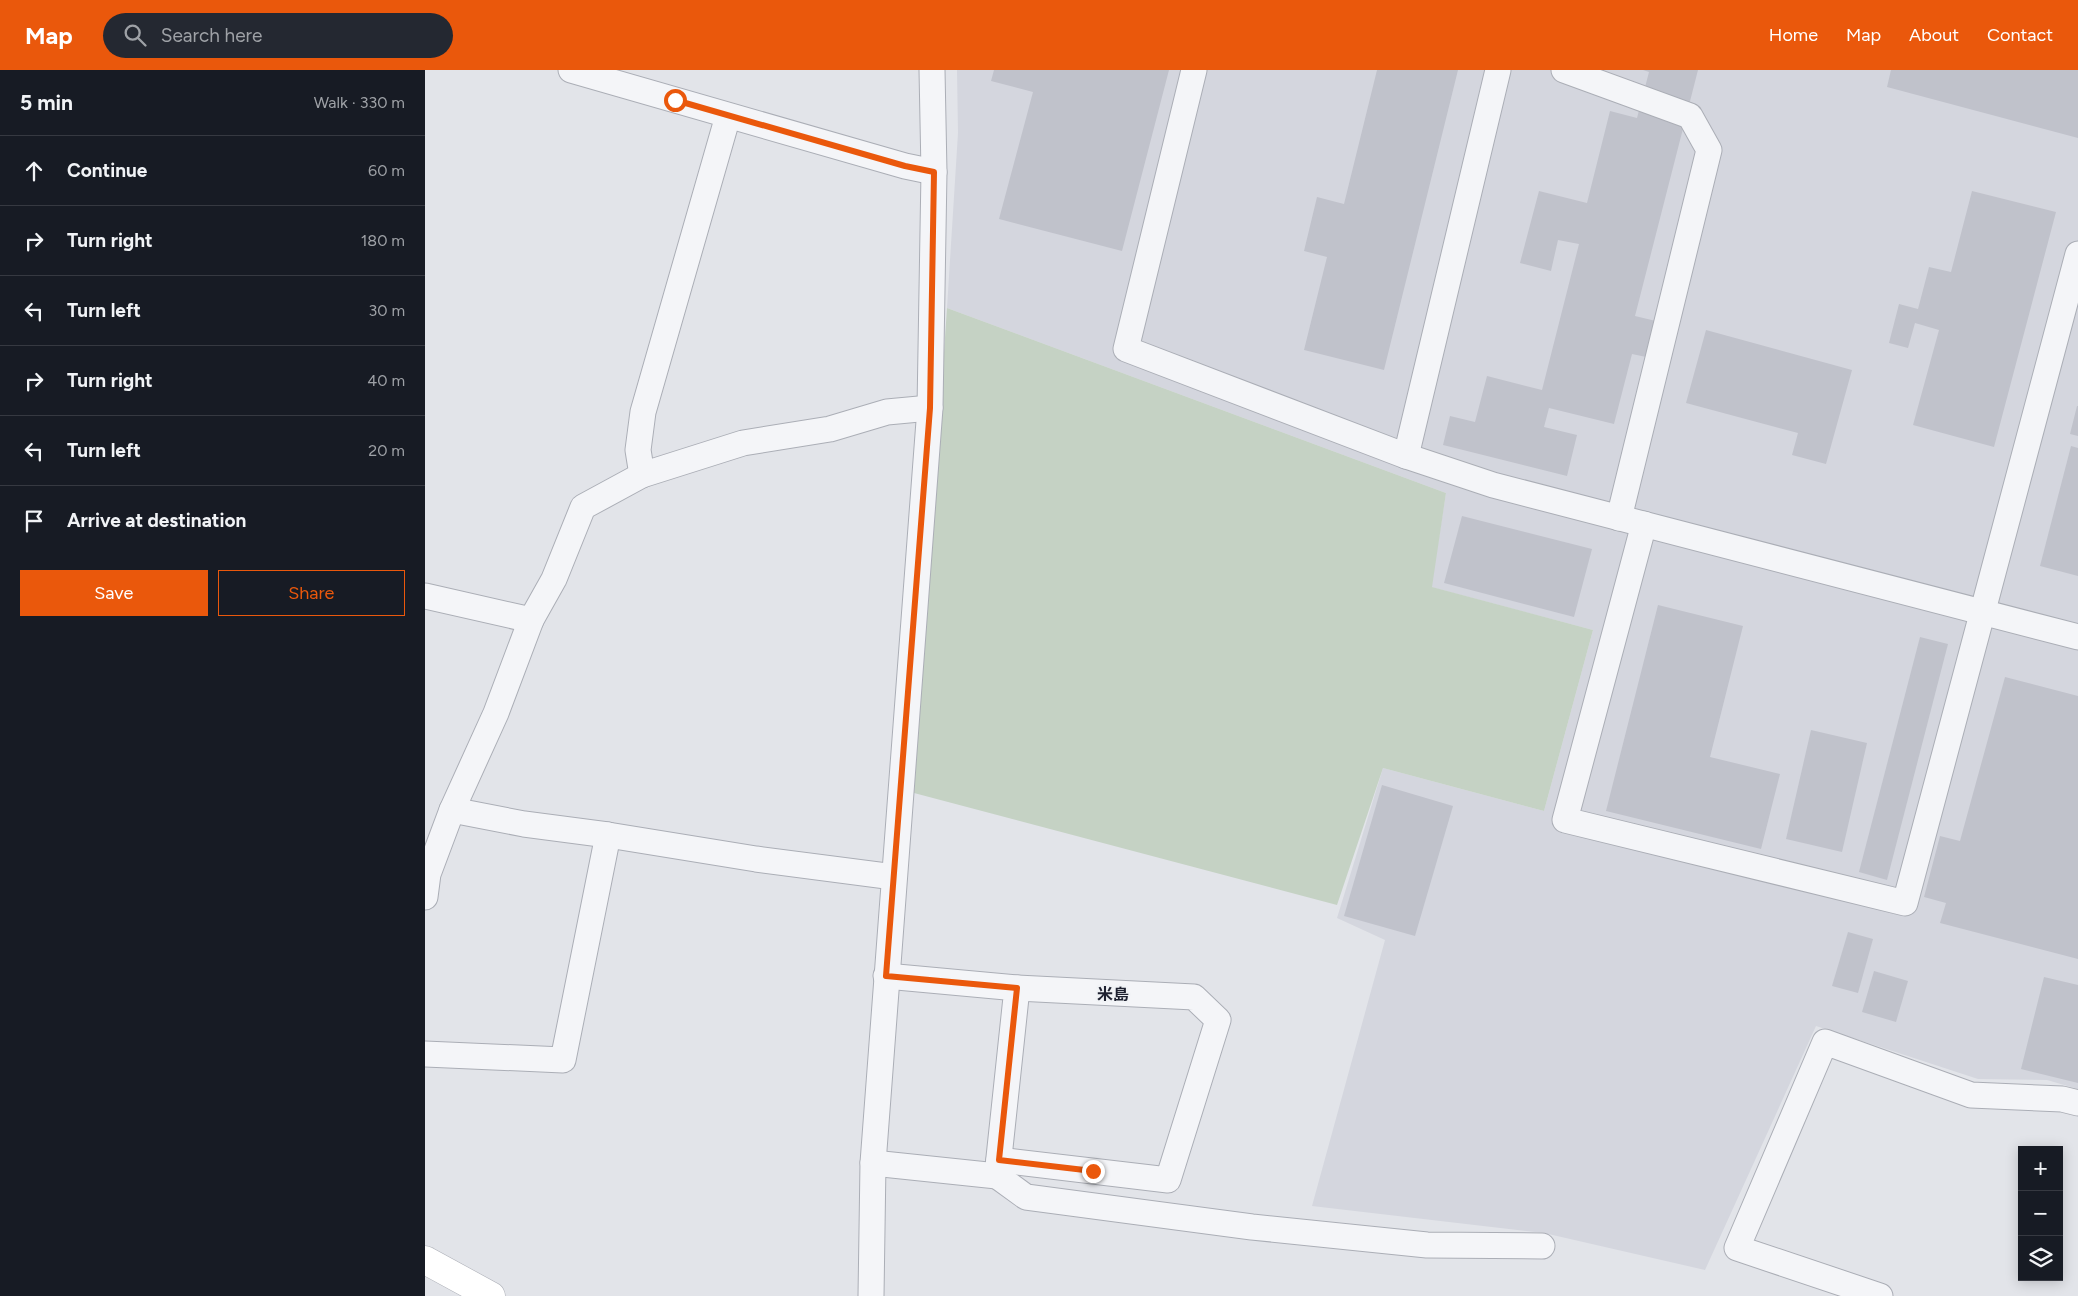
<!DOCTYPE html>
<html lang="en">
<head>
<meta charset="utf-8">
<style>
  :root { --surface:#171b24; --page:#242831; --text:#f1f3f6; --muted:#9ea1a6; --line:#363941; --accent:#ea580c }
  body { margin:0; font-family:Figtree,"Noto Sans JP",sans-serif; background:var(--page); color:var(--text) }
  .controls { position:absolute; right:15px; bottom:15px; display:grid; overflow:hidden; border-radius:0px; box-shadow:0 2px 12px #0003 }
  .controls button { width:45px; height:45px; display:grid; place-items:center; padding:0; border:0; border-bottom:1px solid var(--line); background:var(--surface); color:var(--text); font:25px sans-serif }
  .stop { position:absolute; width:15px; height:15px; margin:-11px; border:4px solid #ea580c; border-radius:50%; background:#fff }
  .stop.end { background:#ea580c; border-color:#fff; box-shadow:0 1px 5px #0008 }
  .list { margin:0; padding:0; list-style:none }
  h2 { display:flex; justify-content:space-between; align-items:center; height:65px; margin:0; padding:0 20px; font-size:21px }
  h2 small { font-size:16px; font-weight:400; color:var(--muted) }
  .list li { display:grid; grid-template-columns:32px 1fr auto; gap:15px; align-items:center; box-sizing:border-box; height:70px; padding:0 20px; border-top:1px solid var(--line) }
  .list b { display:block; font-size:19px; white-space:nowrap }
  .list em { font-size:16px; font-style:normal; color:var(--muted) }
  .actions { display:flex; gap:10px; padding:15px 20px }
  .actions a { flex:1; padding:11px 0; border:1px solid var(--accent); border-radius:0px; text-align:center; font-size:18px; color:var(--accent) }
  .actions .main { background:var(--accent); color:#fff }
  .icon { flex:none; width:28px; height:28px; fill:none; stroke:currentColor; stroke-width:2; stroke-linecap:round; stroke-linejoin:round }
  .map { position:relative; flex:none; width:1653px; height:1226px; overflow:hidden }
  header { display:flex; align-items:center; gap:30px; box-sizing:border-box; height:70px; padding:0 25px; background:var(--accent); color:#fff }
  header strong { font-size:24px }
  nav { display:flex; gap:28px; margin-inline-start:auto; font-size:18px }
  .search { width:350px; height:45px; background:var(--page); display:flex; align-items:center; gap:12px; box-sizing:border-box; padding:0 18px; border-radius:28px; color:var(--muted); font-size:19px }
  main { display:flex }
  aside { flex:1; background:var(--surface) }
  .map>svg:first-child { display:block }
</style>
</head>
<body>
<header>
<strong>Map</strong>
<div class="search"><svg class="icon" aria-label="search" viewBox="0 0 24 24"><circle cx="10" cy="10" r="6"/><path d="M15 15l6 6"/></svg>Search here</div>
<nav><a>Home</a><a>Map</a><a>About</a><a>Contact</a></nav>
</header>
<main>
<aside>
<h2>5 min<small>Walk · 330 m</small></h2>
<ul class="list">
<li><svg class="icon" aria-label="ahead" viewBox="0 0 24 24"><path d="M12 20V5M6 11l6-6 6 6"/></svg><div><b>Continue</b></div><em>60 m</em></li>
<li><svg class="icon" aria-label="right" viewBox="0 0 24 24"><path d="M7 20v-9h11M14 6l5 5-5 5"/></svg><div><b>Turn right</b></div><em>180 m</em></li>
<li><svg class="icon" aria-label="left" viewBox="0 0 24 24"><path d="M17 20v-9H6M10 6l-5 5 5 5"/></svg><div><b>Turn left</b></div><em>30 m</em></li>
<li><svg class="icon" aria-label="right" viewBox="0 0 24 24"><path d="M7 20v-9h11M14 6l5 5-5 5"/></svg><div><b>Turn right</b></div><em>40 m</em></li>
<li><svg class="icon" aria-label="left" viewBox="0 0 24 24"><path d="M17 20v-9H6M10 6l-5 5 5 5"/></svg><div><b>Turn left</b></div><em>20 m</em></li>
<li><svg class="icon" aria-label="arrive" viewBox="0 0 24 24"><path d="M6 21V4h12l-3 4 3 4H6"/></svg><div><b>Arrive at destination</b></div></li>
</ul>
<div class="actions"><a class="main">Save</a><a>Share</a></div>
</aside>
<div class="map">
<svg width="1653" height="1226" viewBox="0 0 1653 1226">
  <rect width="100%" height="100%" fill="#e2e4e9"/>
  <polygon fill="#d4d6de" points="532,0 1653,0 1653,1019 1622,1010 1553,1009 1391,956 1280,1200 1119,1163 887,1136 960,870 912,848 958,698 1119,741 1168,560 1006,517 1021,423 522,238 533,63"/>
  <polygon fill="#c5d2c4" points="522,238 1021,423 1007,517 1168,560 1119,741 958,698 912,835 489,723"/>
  <g fill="#c0c2cb">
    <polygon points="569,0 744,0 697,181 574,149 608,22 566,11"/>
    <polygon points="952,0 1033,0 959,300 879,280 902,187 879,181 892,127 919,134"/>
    <polygon points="1218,0 1273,0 1210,246 1235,252 1226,288 1207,284 1189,354 1124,338 1119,357 1152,365 1142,406 1018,375 1025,346 1050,352 1062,306 1117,320 1154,174 1133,170 1126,201 1095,193 1114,121 1162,133 1185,41 1212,48 1224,2"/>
    <polygon points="1466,0 1653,0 1653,68 1462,17"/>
    <polygon points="1547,121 1631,142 1569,377 1488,355 1514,260 1490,253 1483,278 1464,273 1474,234 1493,239 1504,197 1526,202"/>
    <polygon points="1281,260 1427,300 1401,394 1367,385 1373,363 1261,333"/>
    <polygon points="1652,336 1653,336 1653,366 1645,364"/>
    <polygon points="1646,376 1653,378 1653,506 1615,496"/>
    <polygon points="1037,446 1167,479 1149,547 1019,513"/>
    <polygon points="1233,535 1318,556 1285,687 1355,704 1336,779 1181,741"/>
    <polygon points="1495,567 1523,574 1462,810 1434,802"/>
    <polygon points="1580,607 1653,626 1653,889 1515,853 1521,833 1499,827 1515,766 1535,771"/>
    <polygon points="1386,660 1442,673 1417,782 1361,769"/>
    <polygon points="957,715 1028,736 990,866 919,846"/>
    <polygon points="1423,862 1448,869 1433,923 1407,916"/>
    <polygon points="1449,901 1483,911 1471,952 1437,942"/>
    <polygon points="1619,907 1653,915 1653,1013 1596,999"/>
  </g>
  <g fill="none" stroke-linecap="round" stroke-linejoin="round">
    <defs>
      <g id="minor">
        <polyline points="146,0 480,96 509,102"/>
        <polyline points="769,0 701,279 981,386 1068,415 1653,567"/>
        <polyline points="1139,0 1265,46 1284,80 1194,448"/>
        <polyline points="981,386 1073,0"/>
        <polyline points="217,405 213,380 218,342 303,46"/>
        <polyline points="1219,454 1140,750 1480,833 1653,184"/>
        <polyline points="0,526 106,550"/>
        <polyline points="27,740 99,754 183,765 331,789 469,807"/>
        <polyline points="0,827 3,804 27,740 71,643 106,550 129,509 158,437 217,405 318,373 405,359 462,342 505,338"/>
        <polyline points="0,984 138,990 183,765"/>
        <polyline points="574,1090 743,1110 793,950 769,927 592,918"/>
        <polyline points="448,1093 572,1106 592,918 461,906"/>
        <polyline points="572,1106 601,1127 827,1157 1002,1175 1117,1176"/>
        <polyline points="446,1226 448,1093 505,338 509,102 507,0"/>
        <polyline points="1455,1226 1312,1178 1400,972 1546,1025 1637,1029 1653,1033"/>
      </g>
      <polyline id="secondary" points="0,1190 66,1226"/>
    </defs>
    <use href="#minor" stroke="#abaeb6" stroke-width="27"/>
    <use href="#secondary" stroke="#abaeb6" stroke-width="29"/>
    <use href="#minor" stroke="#f4f5f8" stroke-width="25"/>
    <use href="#secondary" stroke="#fff" stroke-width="28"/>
  </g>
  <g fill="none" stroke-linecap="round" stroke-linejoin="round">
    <polyline stroke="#ea580c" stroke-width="6" points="250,30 480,96 509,102 505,338 461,906 592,918 574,1090 668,1101"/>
  </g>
  <g text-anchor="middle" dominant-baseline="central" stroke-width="4.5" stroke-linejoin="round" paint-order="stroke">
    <g font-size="16" font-weight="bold" fill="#1e2130" stroke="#f1f3f6">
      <text x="688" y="924">米島</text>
    </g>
  </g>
</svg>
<div class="controls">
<button>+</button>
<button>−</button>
<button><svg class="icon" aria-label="layers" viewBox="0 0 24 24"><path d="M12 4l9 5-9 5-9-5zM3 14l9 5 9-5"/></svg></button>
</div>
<div class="stop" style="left:250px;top:30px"></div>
<div class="stop end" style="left:668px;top:1101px"></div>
</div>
</main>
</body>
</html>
